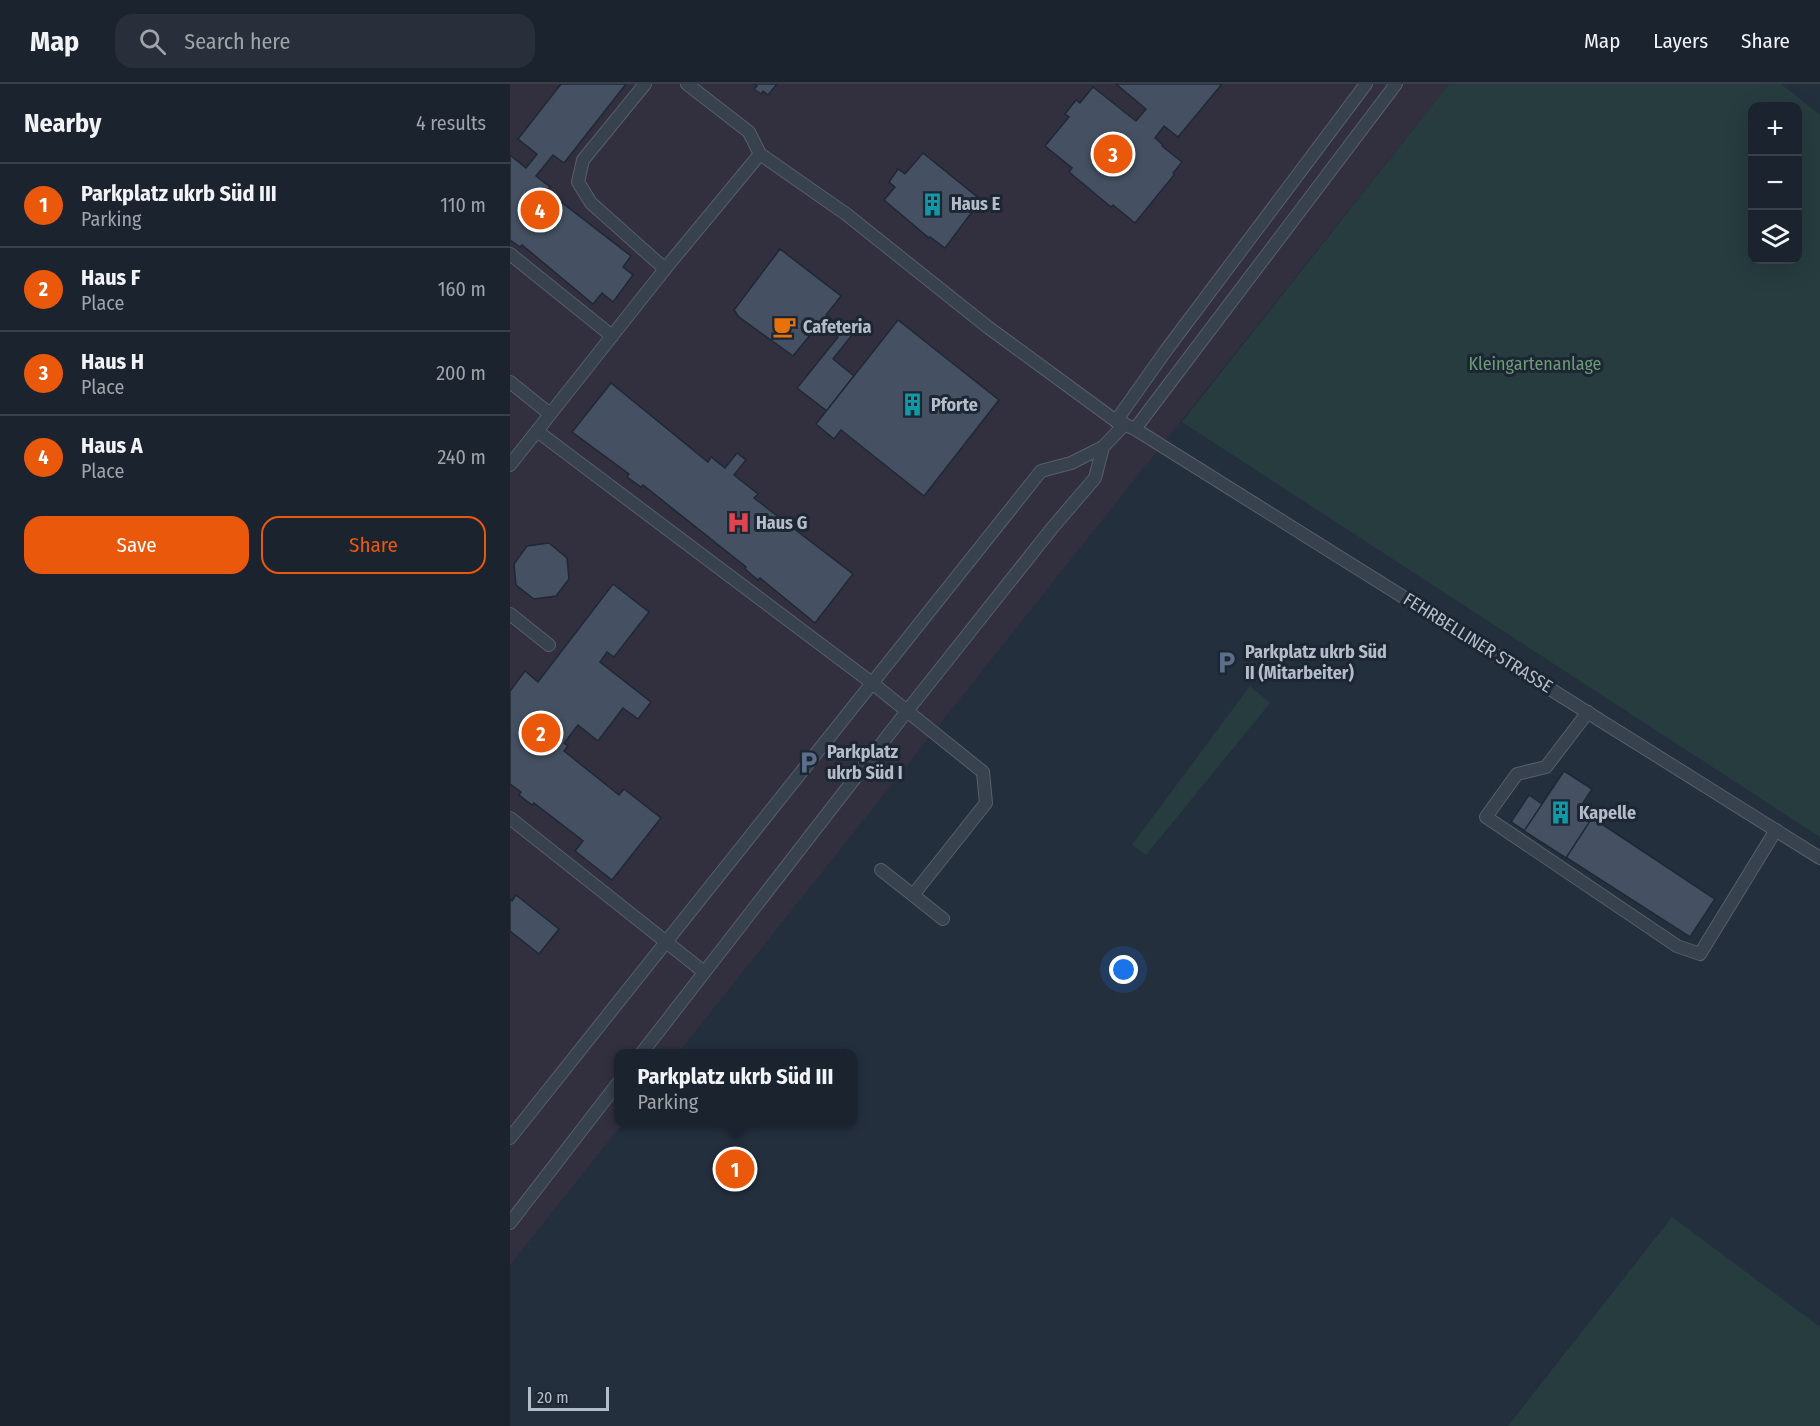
<!DOCTYPE html>
<html lang="en">
<head>
<meta charset="utf-8">
<style>
  :root { --surface:#1b232e; --page:#282f3a; --text:#f1f3f6; --muted:#a0a4aa; --line:#39404a; --accent:#ea580c }
  body { margin:0; font-family:"Fira Sans Condensed",sans-serif; background:var(--page); color:var(--text) }
  .controls { position:absolute; right:18px; top:18px; display:grid; overflow:hidden; border-radius:12px; box-shadow:0 6px 24px #0002 }
  .controls button { width:54px; height:54px; display:grid; place-items:center; padding:0; border:0; border-bottom:2px solid var(--line); background:var(--surface); color:var(--text); font:30px sans-serif }
  .scale { position:absolute; left:18px; bottom:15px; width:81px; box-sizing:border-box; padding-left:6px; border:3px solid #b4bcc9; border-top:0; font-size:16px; line-height:21px; white-space:nowrap; color:#b4bcc9; -webkit-text-stroke:4px #1d2633; paint-order:stroke }
  .you { position:absolute; left:614px; top:886px; width:21px; height:21px; margin:-15px; border:4px solid #fff; border-radius:50%; background:#1a73e8; box-shadow:0 0 0 9px #1a73e833 }
  .badge { display:grid; place-items:center; width:39px; height:39px; border-radius:50%; background:var(--accent); color:#fff; font-size:20px; font-weight:700 }
  .pin { position:absolute; translate:-50% -50%; border:3px solid #fff; box-shadow:0 2px 6px #0006 }
  .popup { position:absolute; left:104px; top:965px; width:243px; height:78px; box-sizing:border-box; display:grid; place-content:center; border-radius:12px; background:var(--surface); filter:drop-shadow(0 2px 4px #0005); font-size:20px; white-space:nowrap; color:var(--muted) }
  .popup b { font-size:22px; color:var(--text) }
  .popup::after { content:''; position:absolute; left:50%; top:100%; margin-left:-12px; border:12px solid transparent; border-top-color:var(--surface) }
  .list { margin:0; padding:0; list-style:none }
  h2 { display:flex; justify-content:space-between; align-items:center; height:78px; margin:0; padding:0 24px; font-size:26px }
  h2 small { font-size:20px; font-weight:400; color:var(--muted) }
  .list li { display:grid; grid-template-columns:39px 1fr auto; gap:18px; align-items:center; box-sizing:border-box; height:84px; padding:0 24px; border-top:2px solid var(--line) }
  .list b { display:block; font-size:22px; white-space:nowrap }
  .list p { margin:0; font-size:20px; white-space:nowrap; color:var(--muted) }
  .list em { font-size:20px; font-style:normal; color:var(--muted) }
  .actions { display:flex; gap:12px; padding:18px 24px }
  .actions a { flex:1; padding:14px 0; border:2px solid var(--accent); border-radius:18px; text-align:center; font-size:21px; color:var(--accent) }
  .actions .main { background:var(--accent); color:#fff }
  .icon { flex:none; width:33px; height:33px; fill:none; stroke:currentColor; stroke-width:2; stroke-linecap:round; stroke-linejoin:round }
  .map { position:relative; flex:none; width:1310px; height:1342px; overflow:hidden }
  header { display:flex; align-items:center; gap:36px; box-sizing:border-box; height:84px; padding:0 30px; background:var(--surface); border-bottom:2px solid var(--line) }
  header strong { font-size:28px }
  nav { display:flex; gap:33px; margin-inline-start:auto; font-size:21px }
  .search { width:420px; height:54px; background:var(--page); display:flex; align-items:center; gap:15px; box-sizing:border-box; padding:0 21px; border-radius:18px; color:var(--muted); font-size:22px }
  main { display:flex }
  aside { flex:1; background:var(--surface) }
  .map>svg:first-child { display:block }
</style>
</head>
<body>
<header>
<strong>Map</strong>
<div class="search"><svg class="icon" aria-label="search" viewBox="0 0 24 24"><circle cx="10" cy="10" r="6"/><path d="M15 15l6 6"/></svg>Search here</div>
<nav><a>Map</a><a>Layers</a><a>Share</a></nav>
</header>
<main>
<aside>
<h2>Nearby<small>4 results</small></h2>
<ul class="list">
<li><span class="badge">1</span><div><b>Parkplatz ukrb Süd III</b><p>Parking</p></div><em>110 m</em></li>
<li><span class="badge">2</span><div><b>Haus F</b><p>Place</p></div><em>160 m</em></li>
<li><span class="badge">3</span><div><b>Haus H</b><p>Place</p></div><em>200 m</em></li>
<li><span class="badge">4</span><div><b>Haus A</b><p>Place</p></div><em>240 m</em></li>
</ul>
<div class="actions"><a class="main">Save</a><a>Share</a></div>
</aside>
<div class="map">
<svg width="1310" height="1342" viewBox="0 0 1310 1342">
  <rect width="100%" height="100%" fill="#242f3e"/>
  <polygon fill="#32303f" points="0,0 939,0 168,969 108,970 108,1038 113,1039 0,1181"/>
  <g fill="#263c3f" fill-rule="evenodd">
    <path d="M939,0H1271L1310,31V753L672,338ZM1242,22H1288V176H1242Z"/>
    <polygon points="740,602 760,619 636,771 622,761"/>
    <polygon points="1162,1133 1310,1243 1310,1342 998,1342"/>
  </g>
  <g fill="#455162" stroke="#1f2835" stroke-width="1.5">
    <polygon points="51,0 116,0 54,79 43,71 26,92 40,103 37,107 121,172 113,183 123,191 103,218 92,209 83,220 12,161 10,163 0,156 0,71 16,84 27,70 8,55"/>
    <polygon points="244,0 267,0 258,11 253,7 251,10 244,5 247,2"/>
    <polygon points="606,0 712,0 668,53 654,42 645,54 653,61 652,62 672,78 663,89 664,91 625,139 603,121 601,123 559,88 562,84 535,62 559,33 555,30 566,16 570,19 583,3 626,37 636,25"/>
    <polygon points="413,69 471,116 435,164 420,153 419,154 374,116 385,103 379,98 388,85 395,90"/>
    <polygon points="270,165 331,212 316,231 342,251 323,275 344,292 317,327 287,304 328,253 310,239 283,272 229,233 224,226"/>
    <polygon points="388,236 489,316 414,412 331,346 324,355 306,340"/>
    <polygon points="101,299 198,378 201,373 215,384 227,369 236,376 224,391 248,410 244,414 343,490 305,539 250,494 248,496 235,485 236,483 133,401 131,403 117,393 119,390 62,348"/>
    <polygon points="39,459 57,474 59,495 46,512 24,515 6,501 4,480 17,462"/>
    <polygon points="103,500 139,528 104,573 97,568 90,578 141,618 128,635 113,624 88,657 68,641 54,659 58,662 54,667 109,711 114,705 151,734 102,796 65,767 73,757 24,719 22,721 9,711 11,708 0,700 0,607 15,587 28,598"/>
    <polygon points="1054,687 1082,705 1069,725 1205,815 1180,853 1001,738 1019,711 1032,720"/>
    <polygon points="1054,687 1082,705 1069,725 1082,734 1056,774 1014,747"/>
    <polygon points="6,811 49,845 29,870 0,847 0,815 2,817"/>
  </g>
  <g fill="none" stroke-linecap="round" stroke-linejoin="round">
    <defs>
      <g id="service">
        <polyline points="135,0 73,76 68,98 81,119 155,185"/>
        <polyline points="177,0 239,48 250,70 336,130 479,244 606,337 625,345 1310,774"/>
        <polyline points="0,170 102,252"/>
        <polyline points="0,298 40,330"/>
        <polyline points="606,337 657,265 856,0"/>
        <polyline points="625,345 886,0"/>
        <polyline points="27,347 362,599 473,688 476,719 403,811 433,835"/>
        <polyline points="0,381 155,185 250,70"/>
        <polyline points="0,530 39,561"/>
        <polyline points="1078,628 1036,683 1007,690 976,733 1167,862 1190,870 1266,746"/>
        <polyline points="0,734 194,888"/>
        <polyline points="371,786 403,811"/>
        <polyline points="131,970 397,627 543,443 585,394 593,363 615,340"/>
        <polyline points="0,1054 531,387 561,379 593,363"/>
        <polyline points="0,1139 108,999"/>
      </g>
    </defs>
    <use href="#service" stroke="#565f6c" stroke-width="14"/>
    <use href="#service" stroke="#38414e" stroke-width="12"/>
  </g>
  <defs>
    <symbol id="building-bare" viewBox="-9 -9 18 18"><path d="M-4-6H4V6H1V3H-1V6H-4ZM-2.5-4.3h1.7v1.8h-1.7ZM.8-4.3h1.7v1.8H.8ZM-2.5-1h1.7V.8h-1.7ZM.8-1h1.7V.8H.8Z" fill="#0f9aa8" stroke="#1d2633" stroke-width="2.5" paint-order="stroke"/></symbol>
    <symbol id="cafe-bare" viewBox="-9 -9 18 18"><path d="M-5.5-4.5H6V0H3Q3 3.5 0 3.5H-2.5Q-5.5 3.5-5.5 0ZM3-3.2v2h1.7v-2ZM-6 4.5H4V6H-6Z" fill="#e8710a" stroke="#1d2633" stroke-width="2.5" paint-order="stroke"/></symbol>
    <symbol id="hospital-bare" viewBox="-9 -9 18 18"><path d="M-5-5h3v3.5h4V-5h3V5h-3V1.5h-4V5h-3Z" fill="#e0444e" stroke="#1d2633" stroke-width="2.5" paint-order="stroke"/></symbol>
    <symbol id="parking-bare" viewBox="-9 -9 18 18"><path d="M-3.5-5.5H1a3.5 3.5 0 0 1 0 7H-1V5.5H-3.5ZM-1-3.4V-.6H.8a1.4 1.4 0 0 0 0-2.8Z" fill="#5c6f8a" stroke="#1d2633" stroke-width="2.5" paint-order="stroke"/></symbol>
  </defs>
  <g fill-rule="evenodd">
    <use href="#building-bare" x="406" y="104" width="33" height="33"/>
    <use href="#cafe-bare" x="258" y="226" width="33" height="33"/>
    <use href="#building-bare" x="386" y="304" width="33" height="33"/>
    <use href="#hospital-bare" x="212" y="422" width="33" height="33"/>
    <use href="#parking-bare" x="700" y="562" width="33" height="33"/>
    <use href="#parking-bare" x="282" y="662" width="33" height="33"/>
    <use href="#building-bare" x="1034" y="712" width="33" height="33"/>
  </g>
  <g text-anchor="middle" dominant-baseline="central" stroke-width="6" stroke-linejoin="round" paint-order="stroke">
    <g font-size="18" font-weight="bold" fill="#b4bcc9" stroke="#1d2633" text-anchor="start">
      <text x="441" y="120">Haus E</text>
      <text x="293" y="243">Cafeteria</text>
      <text x="421" y="321">Pforte</text>
      <text x="246" y="439">Haus G</text>
      <text x="735" y="568">Parkplatz ukrb Süd<tspan x="735" dy="21">II (Mitarbeiter)</tspan></text>
      <text x="317" y="668">Parkplatz<tspan x="317" dy="21">ukrb Süd I</tspan></text>
      <text x="1069" y="729">Kapelle</text>
    </g>
    <g font-size="18" fill="#6b9a76" stroke="#1d2633">
      <text x="1025" y="280">Kleingartenanlage</text>
    </g>
    <g font-size="18" fill="#b4bcc9" stroke="#1d2633">
      <text transform="translate(968 559) rotate(32)">FEHRBELLINER STRASSE</text>
    </g>
  </g>
</svg>
<div class="controls">
<button>+</button>
<button>−</button>
<button><svg class="icon" aria-label="layers" viewBox="0 0 24 24"><path d="M12 4l9 5-9 5-9-5zM3 14l9 5 9-5"/></svg></button>
</div>
<div class="scale">20 m</div>
<div class="you"></div>
<div class="pin badge" style="left:225px;top:1085px">1</div>
<div class="popup"><b>Parkplatz ukrb Süd III</b>Parking</div>
<div class="pin badge" style="left:31px;top:649px">2</div>
<div class="pin badge" style="left:603px;top:70px">3</div>
<div class="pin badge" style="left:30px;top:126px">4</div>
</div>
</main>
</body>
</html>
